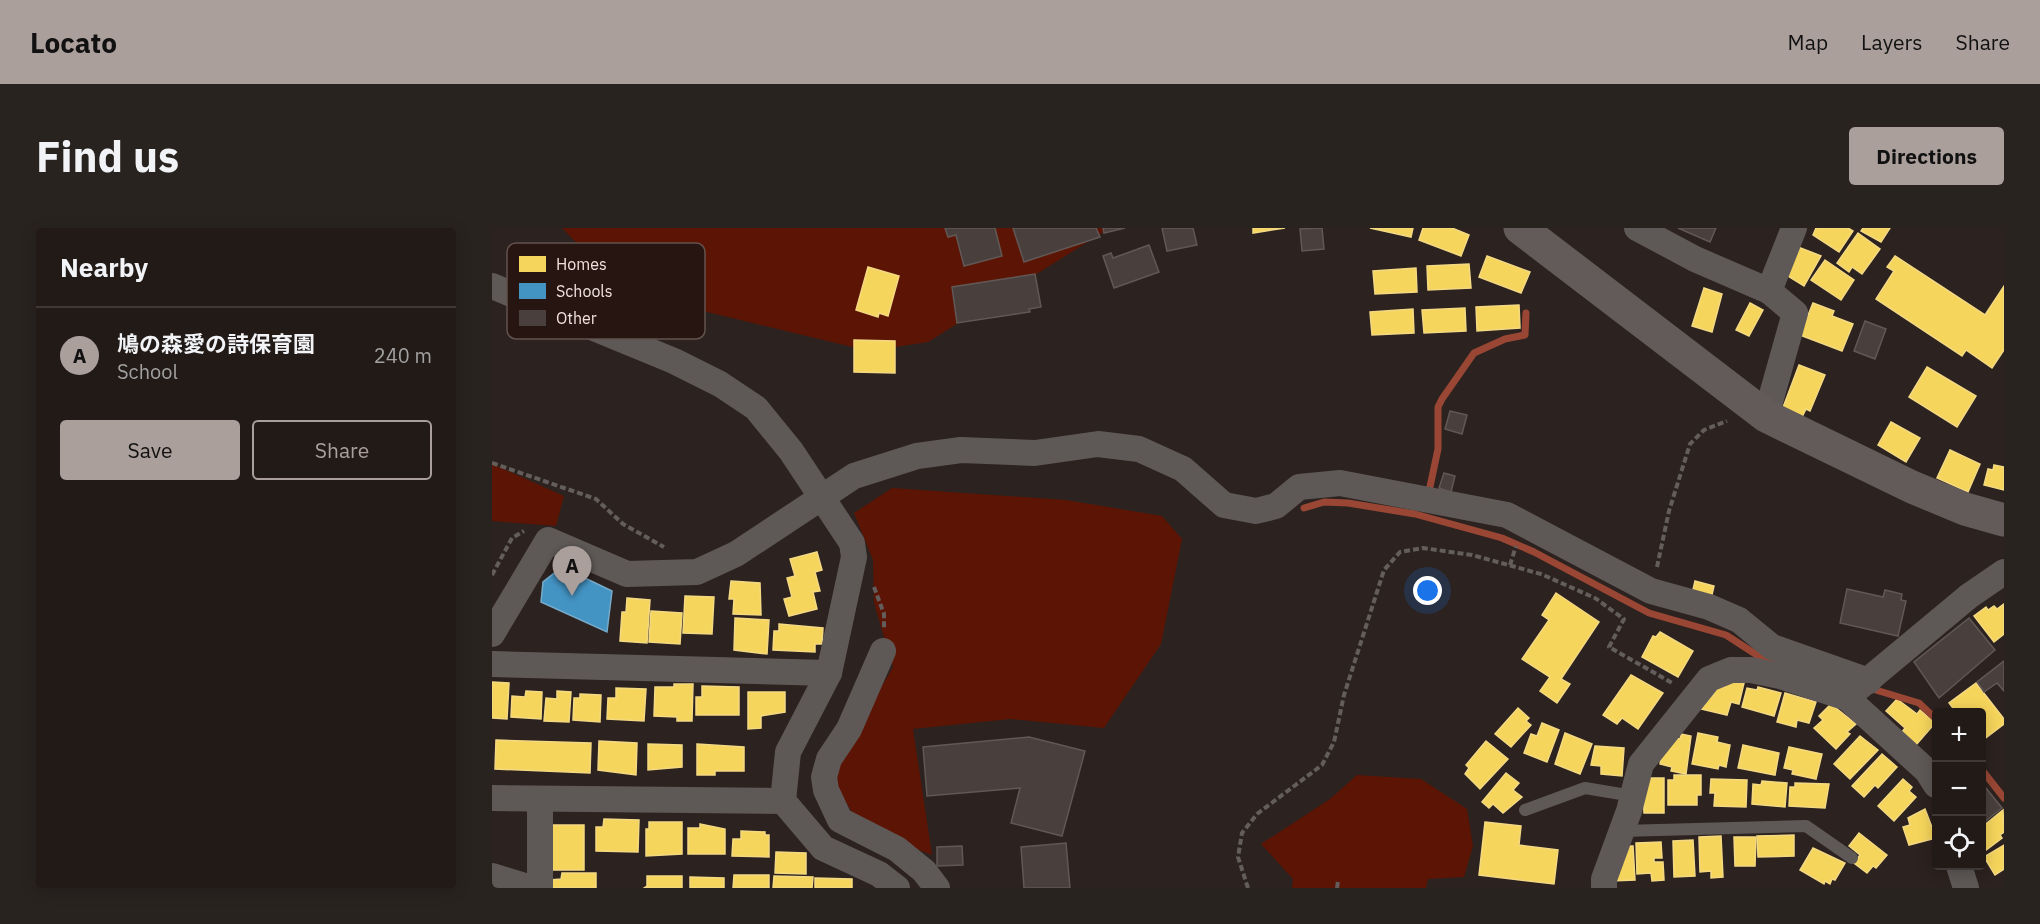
<!DOCTYPE html>
<html lang="en">
<head>
<meta charset="utf-8">
<style>
  :root { --surface:#211a17; --page:#292320; --text:#f1f3f6; --muted:#a2a1a1; --line:#3e3836; --accent:#ab9f9c }
  body { margin:0; font-family:"IBM Plex Sans","Noto Sans JP",sans-serif; background:var(--page); color:var(--text) }
  .controls { position:absolute; right:18px; bottom:18px; display:grid; overflow:hidden; border-radius:6px; box-shadow:0 3px 15px #0003 }
  .controls button { width:54px; height:54px; display:grid; place-items:center; padding:0; border:0; border-bottom:2px solid var(--line); background:var(--surface); color:var(--text); font:30px sans-serif }
  .you { position:absolute; left:936px; top:363px; width:21px; height:21px; margin:-15px; border:4px solid #fff; border-radius:50%; background:#1a73e8; box-shadow:0 0 0 9px #1a73e833 }
  .badge { display:grid; place-items:center; width:39px; height:39px; border-radius:50%; background:var(--accent); color:#111; font-size:20px; font-weight:700 }
  .pin { position:absolute; translate:-50% -50px; filter:drop-shadow(0 2px 3px #0008) }
  .pin::after { content:''; position:absolute; top:32px; width:21px; height:18px; background:inherit; clip-path:polygon(0 0,100% 0,50% 100%) }
  .list { margin:0; padding:0; list-style:none }
  h2 { display:flex; justify-content:space-between; align-items:center; height:78px; margin:0; padding:0 24px; font-size:26px }
  h2 small { font-size:20px; font-weight:400; color:var(--muted) }
  .list li { display:grid; grid-template-columns:39px 1fr auto; gap:18px; align-items:center; box-sizing:border-box; height:96px; padding:0 24px; border-top:2px solid var(--line) }
  .list b { display:block; font-size:22px; white-space:nowrap }
  .list p { margin:0; font-size:20px; white-space:nowrap; color:var(--muted) }
  .list em { font-size:20px; font-style:normal; color:var(--muted) }
  .actions { display:flex; gap:12px; padding:18px 24px }
  .actions a { flex:1; padding:14px 0; border:2px solid var(--accent); border-radius:6px; text-align:center; font-size:21px; color:var(--accent) }
  .actions .main { background:var(--accent); color:#111 }
  .icon { flex:none; width:33px; height:33px; fill:none; stroke:currentColor; stroke-width:2; stroke-linecap:round; stroke-linejoin:round }
  .map { position:relative; flex:none; width:1512px; height:660px; overflow:hidden; border-radius:6px }
  header { display:flex; align-items:center; gap:36px; box-sizing:border-box; height:84px; padding:0 30px; background:var(--accent); color:#111 }
  header strong { font-size:28px }
  nav { display:flex; gap:33px; margin-inline-start:auto; font-size:21px }
  .intro { display:flex; align-items:center; justify-content:space-between; box-sizing:border-box; height:144px; padding:0 36px }
  h1 { margin:0; font-size:42px }
  .button { padding:15px 27px; border-radius:6px; background:var(--accent); color:#111; font-size:21px; font-weight:700 }
  main { display:flex; gap:36px; padding:0 36px }
  aside { flex:1; background:var(--surface); border-radius:6px; box-shadow:0 3px 15px #0003 }
  .map>svg:first-child { display:block }
</style>
</head>
<body>
<header>
<strong>Locato</strong>
<nav><a>Map</a><a>Layers</a><a>Share</a></nav>
</header>
<div class="intro"><h1>Find us</h1><a class="button">Directions</a></div>
<main>
<aside>
<h2>Nearby<small></small></h2>
<ul class="list">
<li><span class="badge">A</span><div><b>鳩の森愛の詩保育園</b><p>School</p></div><em>240 m</em></li>
</ul>
<div class="actions"><a class="main">Save</a><a>Share</a></div>
</aside>
<div class="map">
<svg width="1512" height="660" viewBox="0 0 1512 660">
  <rect width="100%" height="100%" fill="#2c221f"/>
  <g fill="#5c1504">
    <polygon points="70,0 618,0 436,114 377,123 132,64"/>
    <polygon points="0,236 72,268 64,298 0,293"/>
    <polygon points="400,260 574,272 670,288 690,311 669,416 612,500 518,491 421,501 440,627 369,599 338,548 401,439 382,375 381,332 362,285"/>
    <polygon points="865,547 929,551 975,581 981,618 972,649 936,651 934,660 800,660 801,651 769,616 838,571"/>
  </g>
  <g fill="#f6d55c" stroke="#f4d983" stroke-width="1.5">
    <polygon points="761,0 793,0 761,5"/>
    <polygon points="878,0 921,0 919,9"/>
    <polygon points="931,0 960,0 977,7 969,28 927,12"/>
    <polygon points="1324,0 1356,0 1361,3 1347,24 1321,7"/>
    <polygon points="1371,0 1398,0 1389,14 1369,3"/>
    <polygon points="1366,5 1388,21 1370,46 1360,39 1357,44 1345,35"/>
    <polygon points="1306,19 1329,28 1312,58 1291,45"/>
    <polygon points="995,28 1038,44 1029,65 987,49"/>
    <polygon points="1403,28 1493,87 1512,58 1512,122 1500,140 1474,122 1470,128 1384,71 1402,43 1395,39"/>
    <polygon points="1333,32 1362,52 1349,72 1319,52"/>
    <polygon points="977,36 979,60 936,62 935,38"/>
    <polygon points="376,39 407,48 396,88 387,85 386,89 364,82"/>
    <polygon points="924,40 925,64 883,66 881,43"/>
    <polygon points="1212,60 1230,66 1220,104 1200,98"/>
    <polygon points="1258,75 1271,82 1257,108 1244,102"/>
    <polygon points="1321,75 1342,83 1340,88 1361,96 1350,123 1308,107"/>
    <polygon points="1027,77 1028,100 985,103 984,79"/>
    <polygon points="973,80 974,103 932,105 930,82"/>
    <polygon points="921,81 922,105 880,107 878,84"/>
    <polygon points="362,112 403,113 403,145 362,144"/>
    <polygon points="1307,137 1333,147 1318,183 1314,181 1310,189 1290,182"/>
    <polygon points="1435,139 1484,168 1465,199 1417,169"/>
    <polygon points="1399,194 1428,210 1414,234 1386,217"/>
    <polygon points="1458,222 1488,236 1476,264 1445,250"/>
    <polygon points="1502,237 1512,239 1512,262 1492,257 1496,241 1501,242"/>
    <polygon points="325,324 330,342 323,344 328,363 321,364 325,381 297,388 292,371 300,369 295,350 303,348 298,331"/>
    <polygon points="239,353 268,355 269,387 241,386 242,371 237,371"/>
    <polygon points="1203,353 1222,358 1219,371 1200,366"/>
    <polygon points="1064,365 1107,394 1069,451 1078,456 1065,475 1048,463 1058,449 1030,431 1057,392 1050,387"/>
    <polygon points="193,368 222,369 220,406 191,405"/>
    <polygon points="135,370 158,372 155,415 128,413 130,384 134,384"/>
    <polygon points="1512,376 1512,406 1502,414 1482,388 1494,379 1496,382 1502,378 1505,381"/>
    <polygon points="159,383 190,385 188,416 157,414"/>
    <polygon points="243,390 277,392 275,426 242,422"/>
    <polygon points="287,396 331,400 330,416 323,416 323,424 281,422 282,403 287,403"/>
    <polygon points="1168,404 1201,423 1186,449 1150,429 1161,408 1164,409"/>
    <polygon points="1139,447 1171,465 1146,501 1130,490 1125,496 1111,487"/>
    <polygon points="1235,451 1252,455 1247,476 1239,474 1235,487 1209,481 1212,466 1221,468 1224,456 1233,459"/>
    <polygon points="0,454 17,455 15,491 0,490"/>
    <polygon points="1484,455 1512,491 1512,496 1491,512 1490,484 1464,484 1457,475"/>
    <polygon points="182,456 201,456 200,493 185,493 185,489 162,488 163,459 182,459"/>
    <polygon points="210,458 247,459 247,487 204,487 204,469 210,469"/>
    <polygon points="1266,459 1289,465 1282,488 1250,479 1255,460 1265,462"/>
    <polygon points="124,460 154,461 152,493 115,491 116,470 124,470"/>
    <polygon points="34,463 50,464 49,491 19,489 20,468 33,469"/>
    <polygon points="65,463 79,464 77,494 52,493 54,470 65,471"/>
    <polygon points="256,464 293,464 293,484 269,488 269,500 256,501"/>
    <polygon points="1293,465 1324,474 1317,495 1305,492 1304,499 1285,494"/>
    <polygon points="88,466 109,467 108,494 81,492 82,470 88,470"/>
    <polygon points="1405,471 1425,486 1428,482 1443,495 1424,517 1410,504 1413,500 1394,483"/>
    <polygon points="1339,476 1364,496 1355,504 1358,506 1344,521 1322,500 1331,492 1327,488"/>
    <polygon points="1026,480 1037,490 1034,493 1039,497 1019,519 1003,506"/>
    <polygon points="1050,495 1067,502 1055,534 1032,525 1039,506 1045,508"/>
    <polygon points="1073,505 1100,516 1088,546 1063,536"/>
    <polygon points="1206,505 1226,509 1225,514 1238,517 1234,539 1227,537 1226,541 1200,536"/>
    <polygon points="1189,506 1199,508 1194,546 1179,543 1180,539 1168,536 1171,517 1177,509 1188,511"/>
    <polygon points="1368,508 1386,522 1358,551 1342,536"/>
    <polygon points="4,512 99,515 98,545 3,541"/>
    <polygon points="107,513 145,515 144,547 106,542"/>
    <polygon points="994,513 1016,531 988,561 973,546 977,540 974,537"/>
    <polygon points="156,516 190,517 190,539 156,542"/>
    <polygon points="205,516 252,519 252,543 223,543 223,547 205,547"/>
    <polygon points="1251,517 1287,525 1283,547 1246,540"/>
    <polygon points="1103,518 1132,520 1130,548 1109,546 1109,538 1099,537"/>
    <polygon points="1297,519 1330,526 1324,551 1300,546 1301,542 1292,540"/>
    <polygon points="1390,526 1405,539 1386,560 1383,557 1372,569 1360,558"/>
    <polygon points="1014,545 1027,555 1021,562 1030,569 1011,585 1001,576 997,580 990,574"/>
    <polygon points="1182,547 1209,547 1209,567 1205,567 1205,577 1176,577 1176,552 1182,552"/>
    <polygon points="1151,550 1172,550 1172,585 1152,585"/>
    <polygon points="1219,551 1255,552 1254,579 1222,578 1223,565 1218,565"/>
    <polygon points="1411,551 1420,559 1417,563 1424,569 1402,593 1386,578"/>
    <polygon points="1270,553 1295,555 1293,579 1260,576 1261,556 1269,557"/>
    <polygon points="1303,555 1337,556 1333,580 1297,578 1298,559 1303,559"/>
    <polygon points="1433,581 1444,610 1417,617 1411,599 1418,597 1416,590"/>
    <polygon points="1511,582 1512,604 1508,607 1510,610 1493,623 1490,618 1490,599"/>
    <polygon points="112,591 147,592 146,624 104,623 104,599 111,599"/>
    <polygon points="157,594 190,594 190,626 154,628 154,601 157,601"/>
    <polygon points="993,594 1029,598 1027,617 1066,622 1062,656 987,647"/>
    <polygon points="208,596 233,601 233,626 196,626 196,600 208,600"/>
    <rect x="57" y="597" width="35" height="45"/>
    <polygon points="249,603 273,604 273,607 277,607 277,629 240,628 241,611 249,611"/>
    <polygon points="1367,605 1395,627 1384,640 1381,638 1375,645 1362,635 1368,627 1357,618"/>
    <polygon points="1302,607 1302,628 1266,629 1265,608"/>
    <polygon points="1229,608 1231,649 1219,650 1219,643 1208,644 1207,609"/>
    <polygon points="1242,609 1264,609 1263,638 1243,638"/>
    <polygon points="1201,612 1203,648 1182,649 1181,613"/>
    <polygon points="1169,614 1170,630 1162,630 1162,634 1171,634 1172,652 1160,653 1159,645 1145,646 1144,615"/>
    <polygon points="1512,617 1512,641 1503,647 1492,629"/>
    <polygon points="1131,618 1141,618 1143,652 1119,653"/>
    <polygon points="1321,620 1353,635 1343,652 1340,651 1338,656 1333,653 1332,656 1308,642"/>
    <polygon points="284,624 314,625 314,646 283,645"/>
    <polygon points="70,645 104,645 104,660 58,660 58,652 69,651"/>
    <polygon points="242,647 277,647 277,660 241,660"/>
    <polygon points="155,648 190,648 190,660 152,660 155,658"/>
    <polygon points="282,648 321,649 320,660 281,660"/>
    <polygon points="198,649 232,650 232,660 198,660"/>
    <polygon points="323,650 360,651 360,660 323,660"/>
  </g>
  <polygon fill="#4393c3" stroke="#77abcb" stroke-width="1.5" points="70,339 120,363 115,404 49,374 51,354"/>
  <g fill="none" stroke-linecap="round" stroke-linejoin="round">
    <g stroke="#994734" stroke-width="7">
      <polyline points="936,268 946,221 946,179 950,171 982,125 1013,111 1033,107 1034,85"/>
      <polyline points="812,280 832,274 856,275 923,286 1010,310 1042,324 1157,385 1234,407 1268,429 1286,436"/>
      <polyline points="1377,460 1427,475 1444,491"/>
      <polyline points="1490,542 1512,570"/>
    </g>
  </g>
  <g fill="#49403e" stroke="#615856" stroke-width="1.5">
    <polygon points="453,0 503,0 510,28 472,38 464,7 456,9"/>
    <polygon points="521,0 604,0 608,9 532,34"/>
    <polygon points="611,0 633,0 612,5"/>
    <polygon points="670,0 701,0 705,17 675,23"/>
    <polygon points="830,0 832,21 810,23 808,1"/>
    <polygon points="1186,0 1224,0 1218,14"/>
    <polygon points="657,17 667,44 622,60 611,28 619,25 621,30"/>
    <polygon points="543,46 549,79 537,81 538,84 465,95 460,59"/>
    <polygon points="1373,93 1394,101 1383,131 1362,123"/>
    <polygon points="958,183 975,187 970,206 953,201"/>
    <polygon points="952,245 963,248 959,264 947,260"/>
    <polygon points="1355,361 1391,369 1393,362 1410,366 1409,372 1414,373 1406,408 1348,395"/>
    <polygon points="1477,390 1503,422 1447,470 1422,434"/>
    <polygon points="1512,433 1512,463 1505,455 1492,464 1485,454"/>
    <polygon points="537,509 593,523 570,608 519,595 528,560 435,568 431,519"/>
    <polygon points="1490,555 1510,580 1490,596"/>
    <polygon points="574,615 578,660 532,660 529,619"/>
    <polygon points="470,618 471,637 445,638 445,619"/>
  </g>
  <g fill="none" stroke-linecap="round" stroke-linejoin="round">
    <g stroke="#635e5c" stroke-width="4" stroke-dasharray="6 3" stroke-linecap="butt">
      <polyline points="0,235 104,271 131,296 172,319"/>
      <polyline points="1018,337 1024,318"/>
      <polyline points="1165,339 1177,283 1198,216 1212,202 1235,193"/>
      <polyline points="0,347 20,310 32,303"/>
      <polyline points="382,359 392,386 392,400"/>
      <polyline points="756,660 746,629 750,605 765,586 830,537 842,514 852,467 892,342 908,324 931,320 980,327 1049,346 1103,370 1132,391 1117,419 1182,456"/>
      <polyline points="845,660 846,653"/>
    </g>
    <g stroke="#5e5957" stroke-width="12">
      <polyline points="1033,582 1093,560 1141,568"/>
      <polyline points="1129,603 1314,598 1360,630"/>
    </g>
    <g stroke="#5e5957" stroke-width="26">
      <polyline points="1145,0 1203,31 1277,63"/>
      <polyline points="0,58 182,133 228,156 264,180 299,223 360,315 362,329 337,445 296,524 291,573 331,620 387,646 405,660"/>
      <polyline points="1274,188 1303,85 1277,63 1302,0"/>
      <polyline points="0,406 56,312 135,346 205,344 244,326 362,248 425,228 469,222 543,225 606,216 647,221 691,241 732,277 764,283 784,278 807,259 848,255 1015,287 1159,363 1217,379 1247,392 1280,419 1377,453"/>
      <polyline points="391,423 357,501 337,531 332,549 334,562 348,592 405,621 432,643 445,660"/>
      <polyline points="0,436 337,445"/>
      <polyline points="1364,462 1477,368 1512,344"/>
      <polyline points="0,570 291,573"/>
      <polyline points="48,571 48,660"/>
      <polyline points="1467,638 1474,660"/>
      <polyline points="0,648 39,660"/>
      <polyline points="1112,660 1112,651 1137,583 1149,536 1217,451 1239,442 1259,442 1288,448 1355,470 1435,543 1444,557"/>
    </g>
    <polyline stroke="#625b5a" stroke-width="33" points="1028,0 1274,188 1420,259 1473,281 1512,292"/>
  </g>
  <rect x="15" y="15" width="198" height="96" rx="9" fill="#271511" stroke="#63534f" stroke-width="1.5"/>
  <rect x="27" y="28" width="27" height="16" fill="#f6d55c"/>
  <rect x="27" y="55" width="27" height="16" fill="#4393c3"/>
  <rect x="27" y="82" width="27" height="16" fill="#49403e"/>
  <g font-size="16" fill="#f0e3df">
    <text x="64" y="42">Homes</text>
    <text x="64" y="69">Schools</text>
    <text x="64" y="96">Other</text>
  </g>
</svg>
<div class="controls">
<button>+</button>
<button>−</button>
<button><svg class="icon" aria-label="locate" viewBox="0 0 24 24"><circle cx="12" cy="12" r="6"/><path d="M12 2v4M12 18v4M2 12h4M18 12h4"/></svg></button>
</div>
<div class="you"></div>
<div class="pin badge" style="left:80px;top:368px">A</div>
</div>
</main>
</body>
</html>
